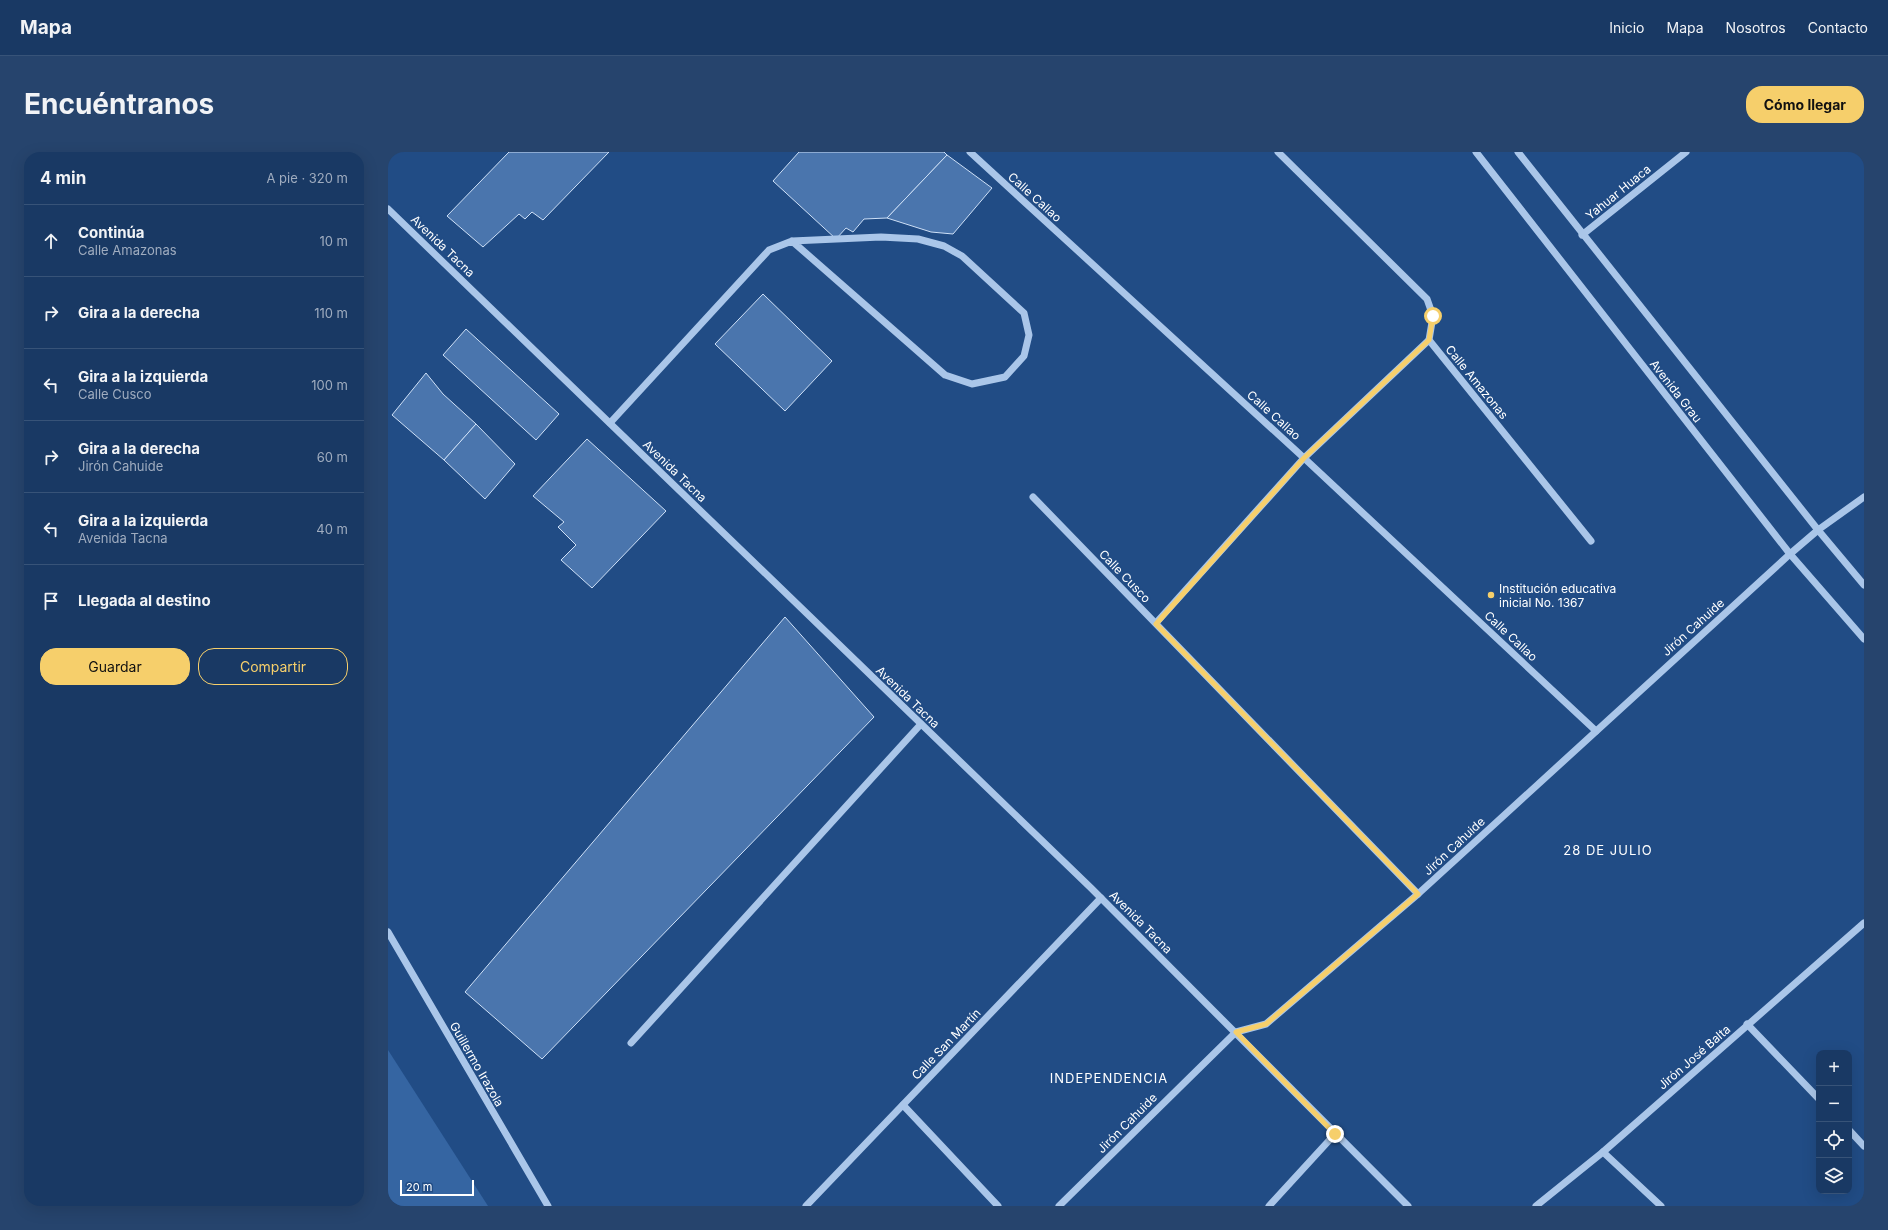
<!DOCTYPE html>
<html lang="es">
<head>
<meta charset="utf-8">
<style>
  :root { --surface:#193964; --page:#26446d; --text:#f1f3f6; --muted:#9facbf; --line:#375378; --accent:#f6cf6b }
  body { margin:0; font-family:Inter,sans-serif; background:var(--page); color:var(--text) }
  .controls { position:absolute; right:12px; bottom:12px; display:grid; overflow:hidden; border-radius:8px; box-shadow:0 4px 16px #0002 }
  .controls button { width:36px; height:36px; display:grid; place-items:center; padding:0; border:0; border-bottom:1px solid var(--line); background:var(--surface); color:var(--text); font:20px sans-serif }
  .scale { position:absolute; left:12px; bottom:10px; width:74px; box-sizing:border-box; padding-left:4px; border:2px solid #fff; border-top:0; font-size:11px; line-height:14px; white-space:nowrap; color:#fff; -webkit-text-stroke:3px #214c85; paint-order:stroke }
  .stop { position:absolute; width:12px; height:12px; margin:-9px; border:3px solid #f6cf6b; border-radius:50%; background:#fff }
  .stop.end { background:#f6cf6b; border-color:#fff; box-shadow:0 1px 4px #0008 }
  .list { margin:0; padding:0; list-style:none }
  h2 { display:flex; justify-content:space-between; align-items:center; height:52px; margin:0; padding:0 16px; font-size:17px }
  h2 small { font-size:13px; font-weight:400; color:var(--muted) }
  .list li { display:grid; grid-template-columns:26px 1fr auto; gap:12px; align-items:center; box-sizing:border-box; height:72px; padding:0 16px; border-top:1px solid var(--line) }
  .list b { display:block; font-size:15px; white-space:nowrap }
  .list p { margin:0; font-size:13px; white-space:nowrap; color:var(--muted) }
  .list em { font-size:13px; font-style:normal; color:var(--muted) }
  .actions { display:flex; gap:8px; padding:12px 16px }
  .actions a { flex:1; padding:9px 0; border:1px solid var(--accent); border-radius:16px; text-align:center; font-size:14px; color:var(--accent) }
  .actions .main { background:var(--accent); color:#111 }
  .icon { flex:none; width:22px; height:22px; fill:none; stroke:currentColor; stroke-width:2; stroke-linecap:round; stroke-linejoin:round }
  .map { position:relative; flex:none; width:1476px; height:1054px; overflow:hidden; border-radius:16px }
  header { display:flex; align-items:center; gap:24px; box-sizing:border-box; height:56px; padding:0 20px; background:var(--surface); border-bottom:1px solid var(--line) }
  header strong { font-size:19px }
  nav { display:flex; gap:22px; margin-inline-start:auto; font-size:14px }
  .intro { display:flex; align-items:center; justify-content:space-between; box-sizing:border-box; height:96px; padding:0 24px }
  h1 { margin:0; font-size:28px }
  .button { padding:10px 18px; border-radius:16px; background:var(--accent); color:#111; font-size:14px; font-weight:700 }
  main { display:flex; gap:24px; padding:0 24px }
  aside { flex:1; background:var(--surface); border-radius:16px; box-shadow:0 4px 16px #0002 }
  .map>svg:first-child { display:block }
</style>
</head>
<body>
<header>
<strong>Mapa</strong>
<nav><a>Inicio</a><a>Mapa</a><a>Nosotros</a><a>Contacto</a></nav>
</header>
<div class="intro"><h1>Encuéntranos</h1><a class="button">Cómo llegar</a></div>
<main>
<aside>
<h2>4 min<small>A pie · 320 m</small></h2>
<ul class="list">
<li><svg class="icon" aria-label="ahead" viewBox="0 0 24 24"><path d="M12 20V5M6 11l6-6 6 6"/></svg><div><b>Continúa</b><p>Calle Amazonas</p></div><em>10 m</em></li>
<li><svg class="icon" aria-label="right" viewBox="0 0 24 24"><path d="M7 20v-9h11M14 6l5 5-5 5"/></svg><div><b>Gira a la derecha</b></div><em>110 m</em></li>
<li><svg class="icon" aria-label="left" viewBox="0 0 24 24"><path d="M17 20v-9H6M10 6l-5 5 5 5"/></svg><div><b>Gira a la izquierda</b><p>Calle Cusco</p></div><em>100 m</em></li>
<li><svg class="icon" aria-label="right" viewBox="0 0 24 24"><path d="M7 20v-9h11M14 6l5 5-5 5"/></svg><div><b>Gira a la derecha</b><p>Jirón Cahuide</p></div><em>60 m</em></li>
<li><svg class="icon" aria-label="left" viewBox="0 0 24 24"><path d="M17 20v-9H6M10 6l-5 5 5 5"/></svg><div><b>Gira a la izquierda</b><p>Avenida Tacna</p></div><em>40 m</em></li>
<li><svg class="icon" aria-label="arrive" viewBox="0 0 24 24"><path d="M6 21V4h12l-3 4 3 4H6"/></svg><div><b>Llegada al destino</b></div></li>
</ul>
<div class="actions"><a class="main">Guardar</a><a>Compartir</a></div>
</aside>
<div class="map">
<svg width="1476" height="1054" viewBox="0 0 1476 1054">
  <rect width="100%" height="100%" fill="#214c85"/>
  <polygon fill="#3565a2" points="0,898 100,1054 0,1054"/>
  <g fill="#4a75ad" stroke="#cee0f7">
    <polygon points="121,0 221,0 155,68 144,60 137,67 131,62 95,95 59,64"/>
    <polygon points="411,0 556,0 559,3 499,66 476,67 465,80 458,76 448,87 385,29"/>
    <polygon points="559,3 604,36 565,82 543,80 499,66"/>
    <polygon points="375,142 444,209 397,259 327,192"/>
    <polygon points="78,177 171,262 148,288 55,203"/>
    <polygon points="38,221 55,242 88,272 56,308 4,263"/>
    <polygon points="88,272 127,312 97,347 56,308"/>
    <polygon points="199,287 278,359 204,436 173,408 188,393 170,375 176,370 145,344"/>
    <polygon points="397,465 486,565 154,907 77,840"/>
  </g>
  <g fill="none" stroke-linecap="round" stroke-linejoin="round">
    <g stroke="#aac6e9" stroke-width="7">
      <polyline points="582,0 916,306 1208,579"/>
      <polyline points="890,0 1039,147 1045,164 1041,188 1203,389"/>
      <polyline points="1088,0 1402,402 1476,487"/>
      <polyline points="1130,0 1430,378 1476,433"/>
      <polyline points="1474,0 1476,2"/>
      <polyline points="0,57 703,736 1020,1054"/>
      <polyline points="1194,83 1298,0"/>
      <polyline points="222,271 381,98 404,89 493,85 530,87 556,94 574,104 636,161 641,183 636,204 617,225 584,232 557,223 404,89"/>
      <polyline points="645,345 1030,742"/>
      <polyline points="768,471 916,306 1041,188"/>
      <polyline points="0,780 160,1054"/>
      <polyline points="1359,872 1431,947"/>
      <polyline points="243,891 533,572"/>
      <polyline points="515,953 610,1054"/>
      <polyline points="1461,978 1476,994"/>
      <polyline points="1215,1000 1273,1054"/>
      <polyline points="418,1054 713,746"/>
      <polyline points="671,1054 848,880 878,872 1030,742 1402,402 1430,378 1476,345"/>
      <polyline points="881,1054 947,982"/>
      <polyline points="1148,1054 1215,1000 1476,771"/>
    </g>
  </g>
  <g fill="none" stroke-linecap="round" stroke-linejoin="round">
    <polyline stroke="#f6cf6b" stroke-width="5" points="947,982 848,880 878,872 1030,742 768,472 916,306 1041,188 1045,164"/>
  </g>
  <circle fill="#f6cf6b" stroke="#214c85" stroke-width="1.5" cx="1103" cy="443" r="4"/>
  <g text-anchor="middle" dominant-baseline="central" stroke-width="3.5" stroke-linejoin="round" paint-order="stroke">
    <g font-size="12" fill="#fff" stroke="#214c85">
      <text transform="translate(1230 40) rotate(-39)">Yahuar Huaca</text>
      <text transform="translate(647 45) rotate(42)">Calle Callao</text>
      <text transform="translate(55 94) rotate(44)">Avenida Tacna</text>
      <text transform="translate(1089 230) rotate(51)">Calle Amazonas</text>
      <text transform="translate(1288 239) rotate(52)">Avenida Grau</text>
      <text transform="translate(886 263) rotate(42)">Calle Callao</text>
      <text transform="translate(287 319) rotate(44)">Avenida Tacna</text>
      <text transform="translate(737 424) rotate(46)">Calle Cusco</text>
      <text transform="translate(1305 475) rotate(-42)">Jirón Cahuide</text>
      <text transform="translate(1123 484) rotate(43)">Calle Callao</text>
      <text transform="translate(520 545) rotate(44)">Avenida Tacna</text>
      <text transform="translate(1066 694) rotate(-43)">Jirón Cahuide</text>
      <text transform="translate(753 770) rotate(45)">Avenida Tacna</text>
      <text transform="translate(558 892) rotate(-46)">Calle San Martín</text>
      <text transform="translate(1306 905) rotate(-41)">Jirón José Balta</text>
      <text transform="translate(89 912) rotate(60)">Guillermo Irazola</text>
      <text transform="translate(739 971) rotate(-45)">Jirón Cahuide</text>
    </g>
    <g font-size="12" fill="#fff" stroke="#214c85" text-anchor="start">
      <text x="1111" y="436">Institución educativa<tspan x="1111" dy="14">inicial No. 1367</tspan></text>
    </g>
    <g font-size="13" letter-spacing="1" fill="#fff" stroke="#214c85">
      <text x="1220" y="698">28 DE JULIO</text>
      <text x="721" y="926">INDEPENDENCIA</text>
    </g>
  </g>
</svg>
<div class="controls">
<button>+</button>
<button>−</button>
<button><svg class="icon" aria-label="locate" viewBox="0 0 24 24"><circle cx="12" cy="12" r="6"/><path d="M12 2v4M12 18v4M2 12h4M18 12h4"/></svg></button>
<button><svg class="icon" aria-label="layers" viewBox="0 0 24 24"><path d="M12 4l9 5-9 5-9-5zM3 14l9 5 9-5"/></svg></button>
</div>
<div class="scale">20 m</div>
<div class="stop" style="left:1045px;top:164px"></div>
<div class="stop end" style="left:947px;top:982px"></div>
</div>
</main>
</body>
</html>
